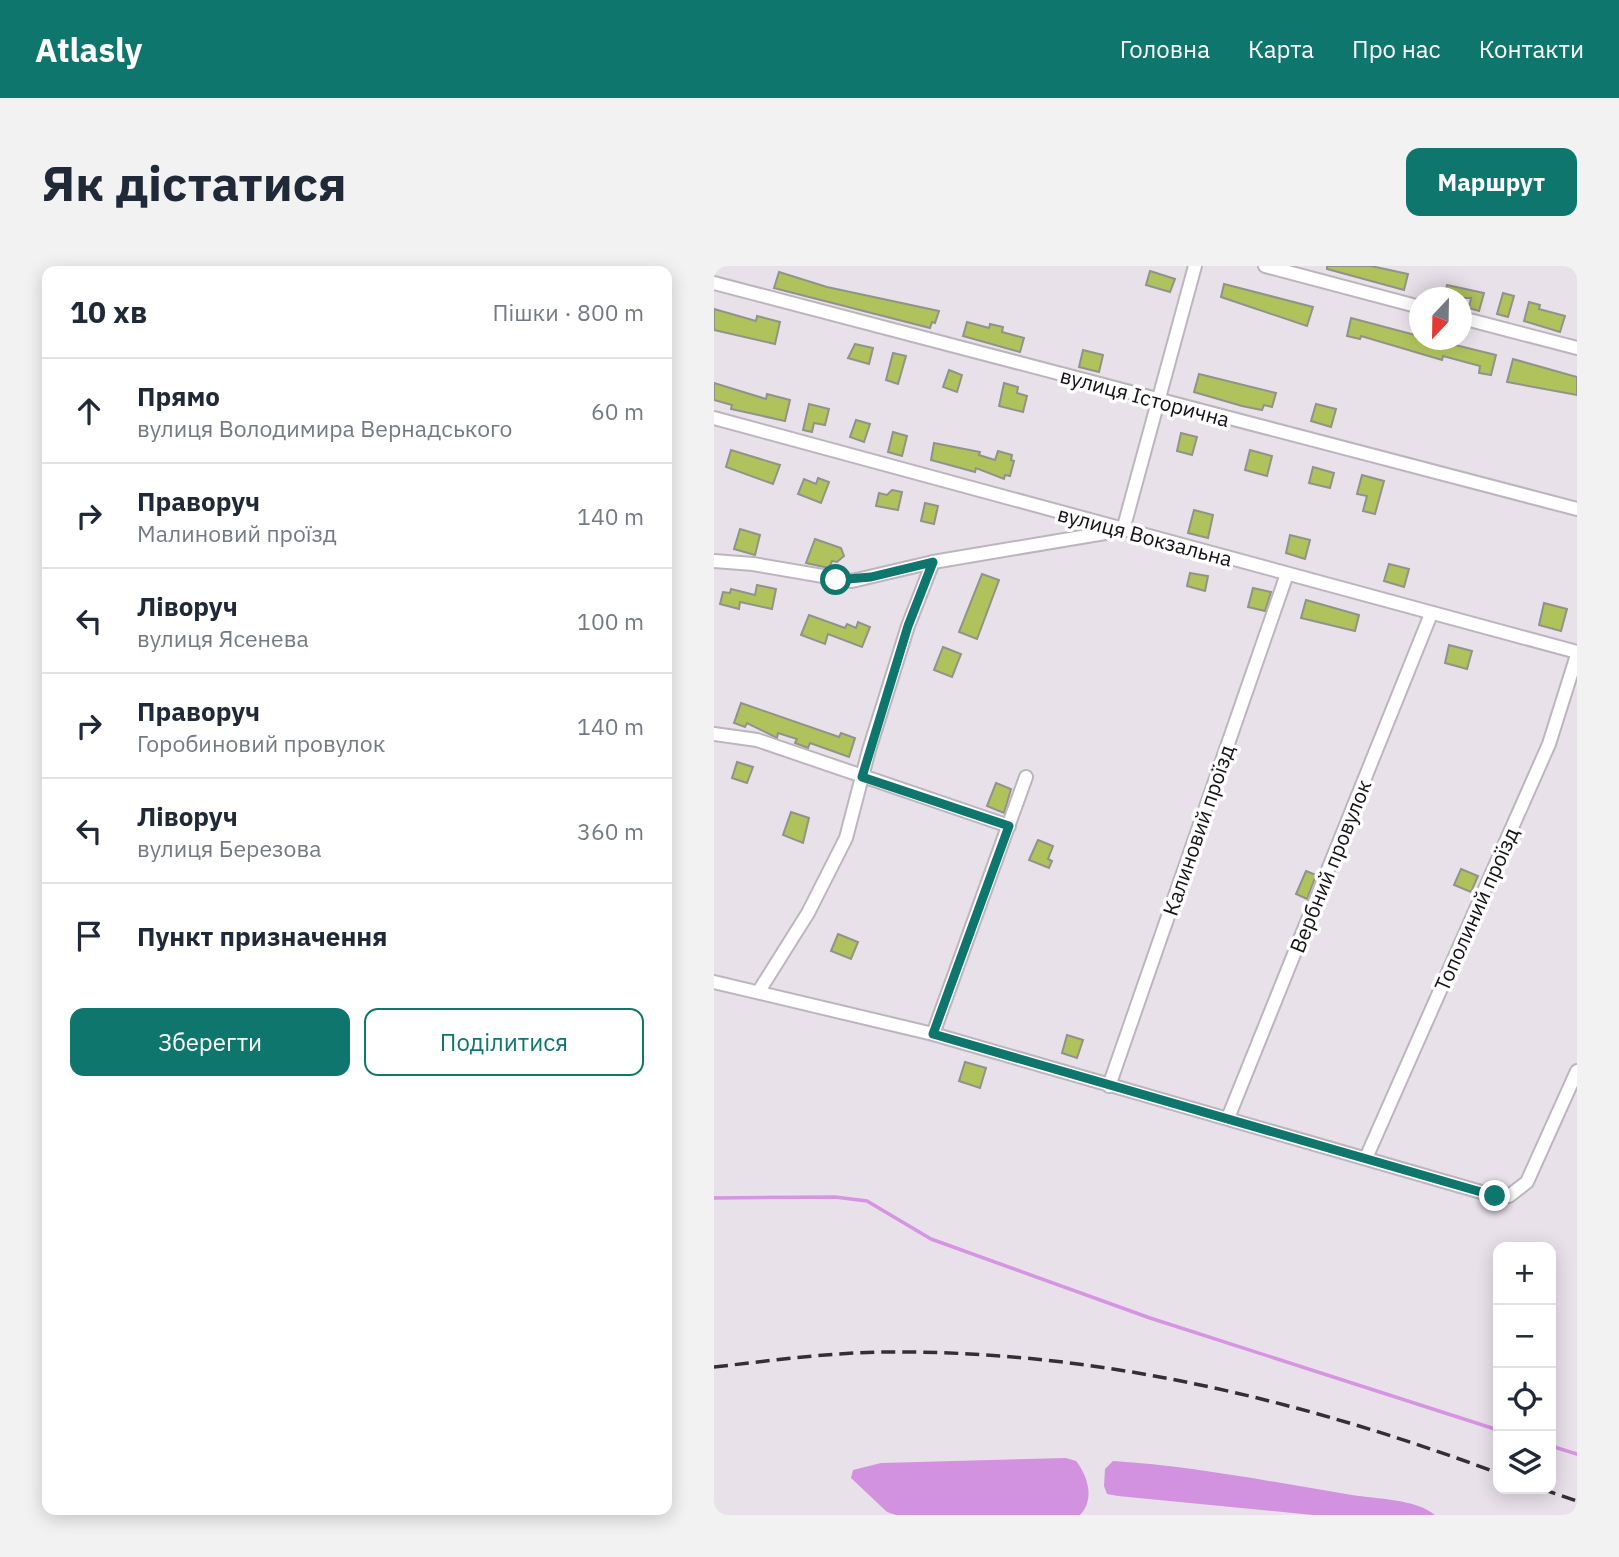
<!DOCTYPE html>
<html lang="uk">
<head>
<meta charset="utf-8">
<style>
  :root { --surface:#fff; --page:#f2f2f3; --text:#1f2937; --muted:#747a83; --line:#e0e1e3; --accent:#0f766e }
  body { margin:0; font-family:"IBM Plex Sans",sans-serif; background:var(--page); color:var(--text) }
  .controls { position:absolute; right:21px; bottom:21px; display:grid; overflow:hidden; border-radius:14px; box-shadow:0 4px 18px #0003 }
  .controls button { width:63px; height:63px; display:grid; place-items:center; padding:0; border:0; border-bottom:2px solid var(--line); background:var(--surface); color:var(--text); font:35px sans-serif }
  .compass { position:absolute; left:695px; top:21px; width:63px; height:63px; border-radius:50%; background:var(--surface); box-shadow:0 4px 18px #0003; rotate:202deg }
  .stop { position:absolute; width:21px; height:21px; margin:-16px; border:5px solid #0f766e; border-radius:50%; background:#fff }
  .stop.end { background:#0f766e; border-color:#fff; box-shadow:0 2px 7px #0008 }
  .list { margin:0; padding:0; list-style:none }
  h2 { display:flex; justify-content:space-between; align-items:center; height:91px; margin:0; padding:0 28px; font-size:30px }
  h2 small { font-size:23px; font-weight:400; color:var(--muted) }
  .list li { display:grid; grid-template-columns:46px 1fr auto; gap:21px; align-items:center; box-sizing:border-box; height:105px; padding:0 28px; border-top:2px solid var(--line) }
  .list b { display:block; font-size:26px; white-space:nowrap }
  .list p { margin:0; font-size:23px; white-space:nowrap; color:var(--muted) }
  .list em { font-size:23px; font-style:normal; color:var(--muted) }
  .actions { display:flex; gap:14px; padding:21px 28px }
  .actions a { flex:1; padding:16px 0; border:2px solid var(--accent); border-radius:14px; text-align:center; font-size:24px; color:var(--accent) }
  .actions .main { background:var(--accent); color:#fff }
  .icon { flex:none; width:38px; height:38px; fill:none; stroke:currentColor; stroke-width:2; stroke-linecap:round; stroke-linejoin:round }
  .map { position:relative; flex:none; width:863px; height:1249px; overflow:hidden; border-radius:14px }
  header { display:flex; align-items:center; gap:42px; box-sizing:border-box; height:98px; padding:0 35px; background:var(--accent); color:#fff }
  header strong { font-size:33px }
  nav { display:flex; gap:38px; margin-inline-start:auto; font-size:24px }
  .intro { display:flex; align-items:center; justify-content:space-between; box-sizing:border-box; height:168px; padding:0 42px }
  h1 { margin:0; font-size:49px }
  .button { padding:18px 32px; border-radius:14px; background:var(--accent); color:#fff; font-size:24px; font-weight:700 }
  main { display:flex; gap:42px; padding:0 42px }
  aside { flex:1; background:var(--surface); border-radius:14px; box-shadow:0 4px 18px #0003 }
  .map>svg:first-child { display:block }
</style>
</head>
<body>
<header>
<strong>Atlasly</strong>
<nav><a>Головна</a><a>Карта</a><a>Про нас</a><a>Контакти</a></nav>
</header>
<div class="intro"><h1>Як дістатися</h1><a class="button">Маршрут</a></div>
<main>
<aside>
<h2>10 хв<small>Пішки · 800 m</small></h2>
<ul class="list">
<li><svg class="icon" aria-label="ahead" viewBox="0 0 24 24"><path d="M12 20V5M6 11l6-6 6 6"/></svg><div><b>Прямо</b><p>вулиця Володимира Вернадського</p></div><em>60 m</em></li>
<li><svg class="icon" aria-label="right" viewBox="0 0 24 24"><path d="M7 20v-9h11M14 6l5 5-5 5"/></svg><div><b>Праворуч</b><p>Малиновий проїзд</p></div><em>140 m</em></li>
<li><svg class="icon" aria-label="left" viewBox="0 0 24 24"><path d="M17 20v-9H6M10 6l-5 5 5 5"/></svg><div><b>Ліворуч</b><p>вулиця Ясенева</p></div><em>100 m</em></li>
<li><svg class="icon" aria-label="right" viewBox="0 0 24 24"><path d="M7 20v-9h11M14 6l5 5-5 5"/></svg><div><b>Праворуч</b><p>Горобиновий провулок</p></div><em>140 m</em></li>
<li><svg class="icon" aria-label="left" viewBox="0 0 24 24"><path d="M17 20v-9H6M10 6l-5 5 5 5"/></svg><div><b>Ліворуч</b><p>вулиця Березова</p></div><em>360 m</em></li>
<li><svg class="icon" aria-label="arrive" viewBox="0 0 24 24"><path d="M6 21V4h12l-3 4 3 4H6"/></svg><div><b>Пункт призначення</b></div></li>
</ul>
<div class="actions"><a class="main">Зберегти</a><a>Поділитися</a></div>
</aside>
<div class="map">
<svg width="863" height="1249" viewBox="0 0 863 1249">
  <rect width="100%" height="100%" fill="#e9e1ea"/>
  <g fill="#d392e0">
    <path d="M352,1192L362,1195C374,1210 381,1234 366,1249H182L173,1246L137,1212L139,1204L167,1197Z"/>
    <path d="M399,1195C479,1200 559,1216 638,1229C663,1233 702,1233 721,1249H599L404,1230L393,1228L390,1220L391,1203Z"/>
  </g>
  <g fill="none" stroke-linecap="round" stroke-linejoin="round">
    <g stroke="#d694e2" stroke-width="3.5">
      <polyline points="0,932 121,931 153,935 217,973 436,1052 784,1164"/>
      <polyline points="837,1180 863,1188"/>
    </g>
  </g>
  <g fill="#afc25c" stroke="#919389" stroke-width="2">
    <polygon points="613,0 657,0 694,8 690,24 613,3"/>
    <polygon points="436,5 461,13 456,26 432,19"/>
    <polygon points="65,6 113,21 225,45 221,57 218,56 216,62 60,22"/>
    <polygon points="510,18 599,41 593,60 507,31"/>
    <polygon points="733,19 770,27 765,45 755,42 757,32 730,32"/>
    <polygon points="789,27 800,30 794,51 783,48"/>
    <polygon points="815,36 826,39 825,43 851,50 846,66 810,55"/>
    <polygon points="0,43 42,55 43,50 66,56 61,78 0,64"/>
    <polygon points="637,52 705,70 705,74 721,74 782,89 777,109 765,107 766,100 729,90 728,94 647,70 646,73 633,70"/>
    <polygon points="253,56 275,62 276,58 289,61 288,66 310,72 306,86 249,70"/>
    <polygon points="141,78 159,82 155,98 134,92"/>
    <polygon points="369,84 389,89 385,106 365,101"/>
    <polygon points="179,87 192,90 184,118 172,114"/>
    <polygon points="799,93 863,111 863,129 793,116"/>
    <polygon points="235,104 248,109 243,126 229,121"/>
    <polygon points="485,108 562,127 558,141 550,139 548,144 528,140 480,126"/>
    <polygon points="0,117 52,133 53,128 76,134 71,155 17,143 18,139 0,134"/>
    <polygon points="290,117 304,121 303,127 313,130 309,146 285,140"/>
    <polygon points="95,138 115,143 111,159 100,157 98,166 89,164"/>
    <polygon points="602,138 622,143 617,161 597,155"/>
    <polygon points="142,154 156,158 150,176 136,171"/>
    <polygon points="179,166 193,170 188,190 174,186"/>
    <polygon points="467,167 483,171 478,189 463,185"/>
    <polygon points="220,177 266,186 265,189 281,194 284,185 298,189 297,194 300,195 296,210 291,209 290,213 262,202 261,206 217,194"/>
    <polygon points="17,184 66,199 59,218 12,201"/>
    <polygon points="536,184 558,190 553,210 531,204"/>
    <polygon points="599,201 620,207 616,222 595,217"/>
    <polygon points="648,209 670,215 661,248 649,245 653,230 643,228"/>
    <polygon points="104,212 115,216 107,237 84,228 90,213 102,218"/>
    <polygon points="178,224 188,226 184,244 162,240 165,227 173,229"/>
    <polygon points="211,237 224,240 220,258 207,255"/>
    <polygon points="480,244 499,249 494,272 474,267"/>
    <polygon points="26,263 46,269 41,289 20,283"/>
    <polygon points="576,269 596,274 591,293 572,287"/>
    <polygon points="101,273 127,282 130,290 123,296 118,295 115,302 92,297"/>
    <polygon points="675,298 695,303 690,321 670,315"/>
    <polygon points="476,307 494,310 491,325 473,320"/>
    <polygon points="268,308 285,314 263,373 245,366"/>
    <polygon points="43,319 62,323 58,343 26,336 25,343 6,338 9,326 16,327 17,323 41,329"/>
    <polygon points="539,322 557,326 551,345 534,341"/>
    <polygon points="592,334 645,349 641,365 587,352"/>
    <polygon points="830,337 853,343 847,365 825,359"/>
    <polygon points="95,349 131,362 133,358 142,362 144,356 156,361 148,381 114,368 111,378 87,369"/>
    <polygon points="735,379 758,385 753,403 731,397"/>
    <polygon points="229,381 247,388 238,411 220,404"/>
    <polygon points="27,437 125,471 127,467 141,472 135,491 96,477 94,482 81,477 83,473 64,467 63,472 33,457 31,461 20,457"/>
    <polygon points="23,496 39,501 33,517 18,512"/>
    <polygon points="282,517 297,523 290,547 273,540"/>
    <polygon points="77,546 95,552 89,577 69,569"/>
    <polygon points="324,574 339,580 334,593 338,595 335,602 315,594"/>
    <polygon points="747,603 764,610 757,626 740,619"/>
    <polygon points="592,605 602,609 593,633 582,628"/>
    <polygon points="124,668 144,676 137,693 117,685"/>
    <polygon points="353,769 369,774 363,792 348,787"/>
    <polygon points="251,796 272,802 266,822 245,815"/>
  </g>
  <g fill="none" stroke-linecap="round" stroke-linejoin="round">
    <defs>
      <g id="minor">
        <polyline points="551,0 706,41"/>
        <polyline points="0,17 863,243"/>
        <polyline points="748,52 863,82"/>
        <polyline points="0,152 863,386"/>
        <polyline points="0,295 39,298 138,315 219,296 409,264 481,0"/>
        <polyline points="0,468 43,474 295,560"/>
        <polyline points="0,716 219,768 781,930 795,930 813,916 863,805"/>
        <polyline points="45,725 94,647 132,572 155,484 194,360 219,296"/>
        <polyline points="219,768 312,511"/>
        <polyline points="395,820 573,308"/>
        <polyline points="514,852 717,348"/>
        <polyline points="652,892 835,478 863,389"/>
      </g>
    </defs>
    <use href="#minor" stroke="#bdb5be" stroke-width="16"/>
    <use href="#minor" stroke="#fff" stroke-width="12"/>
    <g stroke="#333033" stroke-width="3.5" stroke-dasharray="14 7" stroke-linecap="butt">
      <path d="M0,1101C63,1094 126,1085 190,1086C395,1087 593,1136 784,1207"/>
      <polyline points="828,1223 863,1235"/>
    </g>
  </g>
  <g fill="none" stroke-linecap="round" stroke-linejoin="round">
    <polyline stroke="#0f766e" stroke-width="9" points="122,314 157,311 219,296 194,360 148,511 295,560 219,768 781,930"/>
  </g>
  <g text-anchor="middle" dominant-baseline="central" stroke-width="7" stroke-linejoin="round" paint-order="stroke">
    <g font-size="21" fill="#151215" stroke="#fff">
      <text transform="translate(431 131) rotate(15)">вулиця Історична</text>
      <text transform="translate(431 270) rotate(15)">вулиця Вокзальна</text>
      <text transform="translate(484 564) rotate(-71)">Калиновий проїзд</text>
      <text transform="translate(616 600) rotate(-68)">Вербний провулок</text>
      <text transform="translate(762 643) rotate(-66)">Тополиний проїзд</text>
    </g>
  </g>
</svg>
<div class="controls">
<button>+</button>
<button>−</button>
<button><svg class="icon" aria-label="locate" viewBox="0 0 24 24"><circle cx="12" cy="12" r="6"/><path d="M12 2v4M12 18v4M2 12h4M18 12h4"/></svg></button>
<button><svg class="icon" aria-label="layers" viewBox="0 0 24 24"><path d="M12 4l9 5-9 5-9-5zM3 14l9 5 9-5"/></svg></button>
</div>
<svg class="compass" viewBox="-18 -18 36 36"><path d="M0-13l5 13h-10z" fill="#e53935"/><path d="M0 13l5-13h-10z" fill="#747a83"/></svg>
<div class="stop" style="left:122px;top:314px"></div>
<div class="stop end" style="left:781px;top:930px"></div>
</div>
</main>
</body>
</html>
